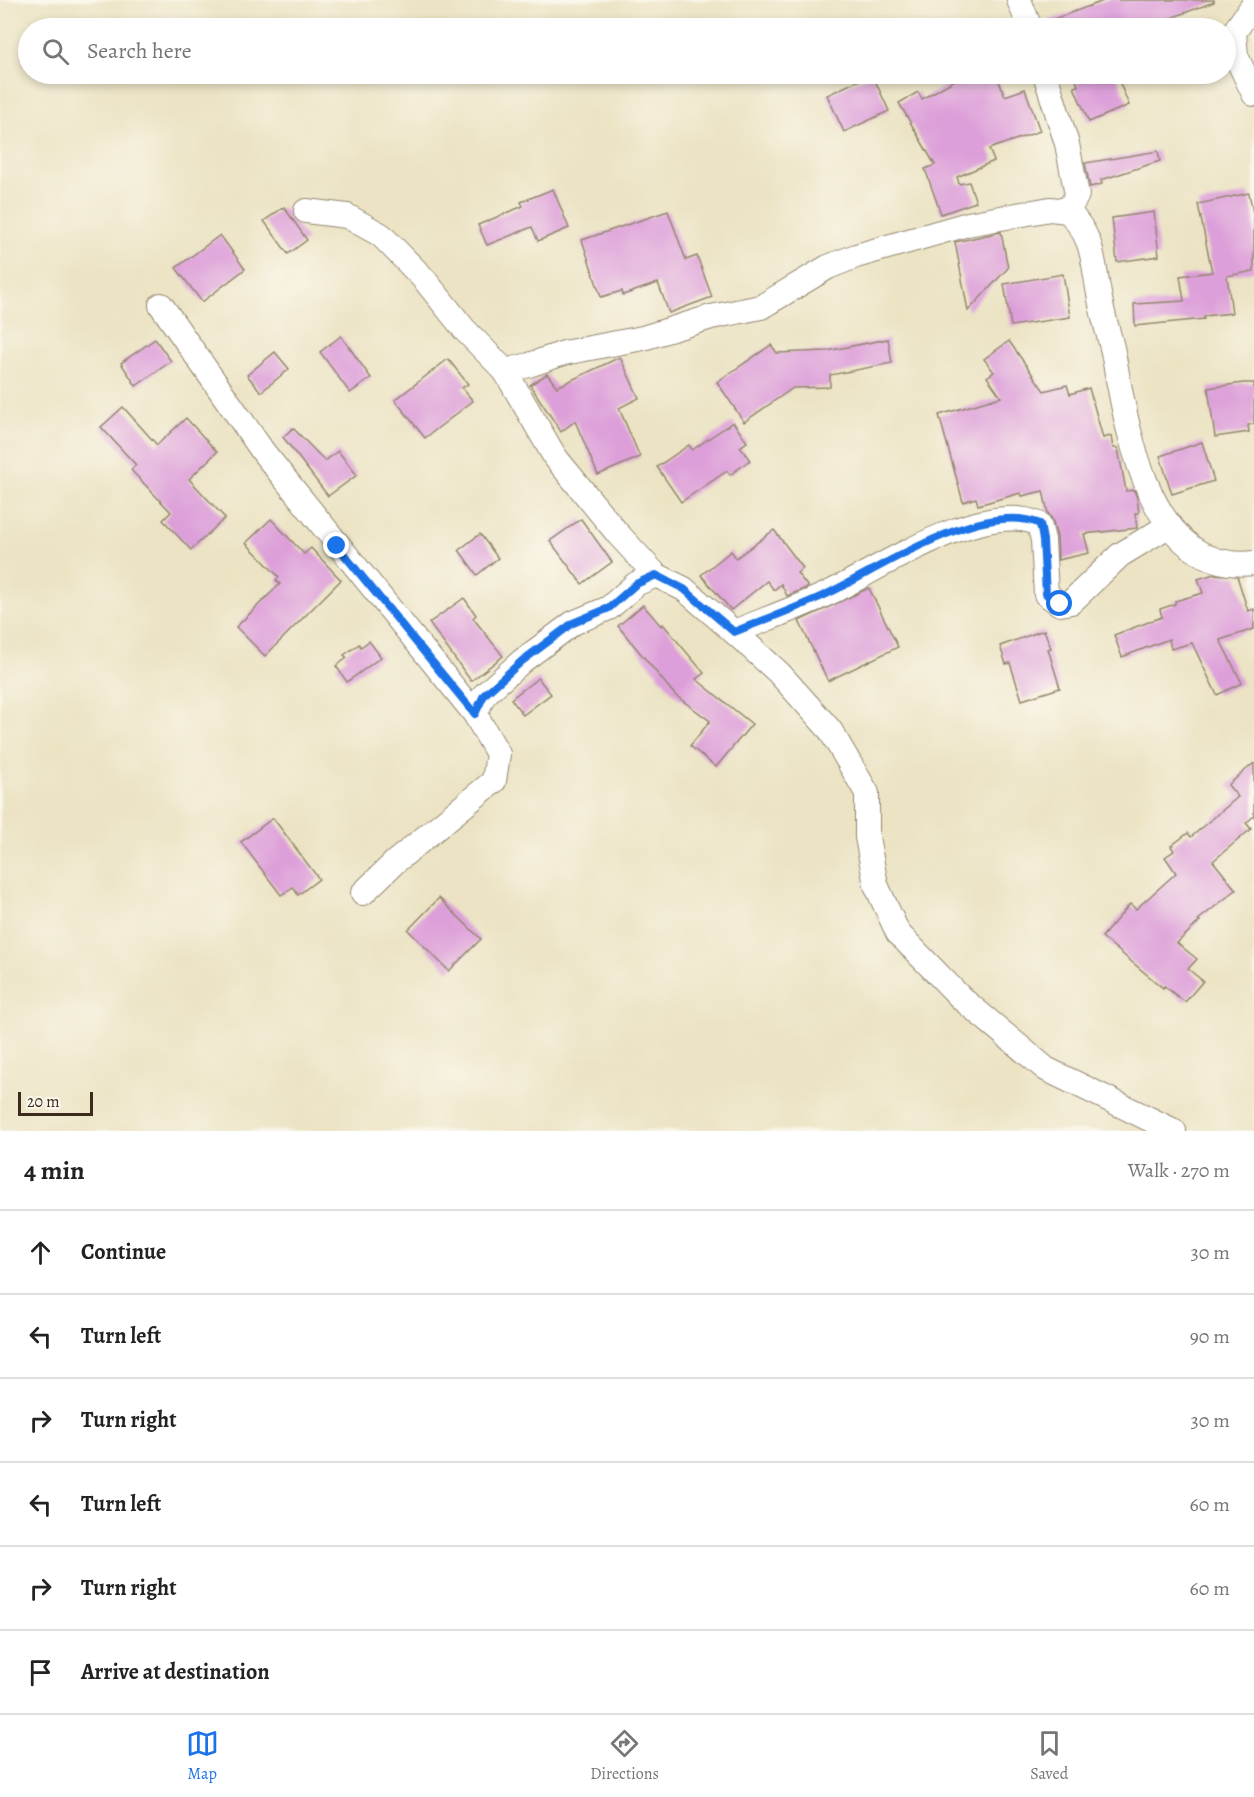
<!DOCTYPE html>
<html lang="en">
<head>
<meta charset="utf-8">
<style>
  :root { --surface:#fff; --page:#f2f2f2; --text:#222; --muted:#767676; --line:#e0e0e0; --accent:#1a73e8 }
  body { margin:0; font-family:Alegreya,serif; background:var(--page); color:var(--text) }
  .scale { position:absolute; left:18px; bottom:15px; width:75px; box-sizing:border-box; padding-left:6px; border:3px solid #3b2a1e; border-top:0; font-size:16px; line-height:21px; white-space:nowrap; color:#3b2a1e; -webkit-text-stroke:4px #fbf7ec; paint-order:stroke }
  .stop { position:absolute; width:18px; height:18px; margin:-14px; border:4px solid #1a73e8; border-radius:50%; background:#fff }
  .stop.end { background:#1a73e8; border-color:#fff; box-shadow:0 2px 6px #0008 }
  .list { margin:0; padding:0; list-style:none }
  h2 { display:flex; justify-content:space-between; align-items:center; height:78px; margin:0; padding:0 24px; font-size:26px }
  h2 small { font-size:20px; font-weight:400; color:var(--muted) }
  .list li { display:grid; grid-template-columns:39px 1fr auto; gap:18px; align-items:center; box-sizing:border-box; height:84px; padding:0 24px; border-top:2px solid var(--line) }
  .list b { display:block; font-size:22px; white-space:nowrap }
  .list em { font-size:20px; font-style:normal; color:var(--muted) }
  .icon { flex:none; width:33px; height:33px; fill:none; stroke:currentColor; stroke-width:2; stroke-linecap:round; stroke-linejoin:round }
  .map { position:relative; flex:none; width:1254px; height:1131px; overflow:hidden }
  .search { position:absolute; background:var(--surface); box-shadow:0 3px 9px #0003; left:18px; right:18px; top:18px; height:66px; display:flex; align-items:center; gap:15px; box-sizing:border-box; padding:0 21px; border-radius:33px; color:var(--muted); font-size:22px }
  .sheet { height:582px; background:var(--surface) }
  nav { display:flex; justify-content:space-around; align-items:center; box-sizing:border-box; height:84px; border-top:2px solid var(--line); background:var(--surface); font-size:16px; color:var(--muted) }
  nav a { display:grid; justify-items:center; gap:3px }
  nav .on { color:var(--accent) }
  .map>svg:first-child { display:block }
</style>
</head>
<body>
<div class="map">
<svg width="1254" height="1131" viewBox="0 0 1254 1131">
  <rect width="100%" height="100%" fill="#fbf7ec"/>
  <filter id="ink" filterUnits="userSpaceOnUse"><feTurbulence type="fractalNoise" baseFrequency=".0167" numOctaves="2"/><feDisplacementMap in="SourceGraphic" scale="12" xChannelSelector="R" yChannelSelector="G"/><feConvolveMatrix kernelMatrix="1 2 1 2 8 2 1 2 1" color-interpolation-filters="sRGB"/></filter>
  <filter id="wash" filterUnits="userSpaceOnUse"><feTurbulence type="fractalNoise" baseFrequency=".008" numOctaves="4" result="noise"/><feDisplacementMap in="SourceGraphic" scale="24" xChannelSelector="R" yChannelSelector="G"/><feGaussianBlur stdDeviation="1.35" result="paint"/><feColorMatrix in="noise" values="0 0 0 0 0 0 0 0 0 0 0 0 0 0 0 0 0 1.4 0 .05"/><feComposite in="paint" operator="in"/></filter>
  <g filter="url(#wash)">
    <rect width="100%" height="100%" fill="#ebe3c3"/>
    <g id="blocks">
      <g fill="#dd9fd9">
        <polygon points="1106,0 1214,0 1214,2 1144,28 1044,28 1043,23"/>
        <polygon points="872,74 889,111 844,132 827,95"/>
        <polygon points="953,74 996,74 1005,96 1025,89 1040,131 989,149 994,161 957,177 959,184 969,182 976,202 941,214 925,169 935,165 899,103 918,92 922,99 955,80"/>
        <polygon points="1074,74 1116,74 1129,105 1089,122 1074,87 1078,86"/>
        <polygon points="1158,151 1160,161 1101,180 1102,184 1090,187 1085,163"/>
        <polygon points="553,189 569,228 538,241 532,227 487,245 478,225 523,206 521,202"/>
        <polygon points="1249,193 1254,217 1254,271 1227,276 1232,313 1204,316 1204,319 1135,326 1134,304 1184,301 1180,276 1212,272 1198,204"/>
        <polygon points="284,207 307,240 288,254 264,221"/>
        <polygon points="668,211 686,260 697,256 712,297 669,313 658,283 623,295 622,291 601,297 582,240"/>
        <polygon points="1154,212 1159,256 1117,262 1112,218"/>
        <polygon points="1001,232 1008,268 968,311 955,242"/>
        <polygon points="220,235 245,269 202,302 176,268"/>
        <polygon points="1063,274 1070,317 1011,326 1004,284"/>
        <polygon points="341,336 371,378 350,393 320,352"/>
        <polygon points="155,339 171,361 136,386 121,363"/>
        <polygon points="888,339 892,363 830,375 830,387 793,388 744,422 717,382 771,345 777,353 827,351"/>
        <polygon points="1009,341 1044,391 1067,385 1070,394 1089,388 1103,438 1111,436 1113,448 1118,448 1126,491 1134,490 1137,498 1139,513 1135,513 1137,528 1084,534 1089,553 1058,560 1057,537 1053,521 1048,513 1043,491 1022,496 1021,493 978,505 976,498 963,502 939,415 1001,397 987,377 994,372 984,359"/>
        <polygon points="275,352 289,369 261,392 247,375"/>
        <polygon points="620,357 639,398 619,408 640,457 598,475 575,421 561,432 530,385 547,374 557,387"/>
        <polygon points="448,359 468,384 462,388 473,401 425,438 395,400"/>
        <polygon points="1243,383 1254,383 1254,424 1248,425 1249,432 1215,437 1208,388"/>
        <polygon points="123,407 157,445 186,418 217,452 189,479 225,518 191,550 163,520 171,512 131,470 136,465 101,427"/>
        <polygon points="733,422 747,442 740,447 750,460 730,475 727,471 681,502 657,467 689,445 692,450"/>
        <polygon points="293,428 325,461 338,451 357,475 328,496 283,437"/>
        <polygon points="1202,442 1214,481 1172,494 1160,456"/>
        <polygon points="271,519 304,554 311,548 341,580 265,656 236,627 280,584 276,580 279,577 246,543"/>
        <polygon points="581,519 612,562 582,584 550,541"/>
        <polygon points="774,530 803,568 797,573 808,587 787,596 781,584 774,590 767,581 731,610 701,575 731,551 736,558"/>
        <polygon points="480,534 498,558 477,575 459,550"/>
        <polygon points="1214,574 1237,576 1248,611 1254,609 1254,629 1220,640 1242,683 1217,695 1192,643 1171,649 1169,639 1122,657 1114,635 1162,617 1160,609 1175,604 1175,601 1203,593 1198,579"/>
        <polygon points="869,588 898,647 828,681 799,621"/>
        <polygon points="464,598 476,615 473,618 503,656 471,681 429,623"/>
        <polygon points="643,605 661,626 663,624 704,673 696,679 752,724 716,767 690,746 710,721 675,695 618,626"/>
        <polygon points="1044,630 1051,648 1048,649 1060,688 1022,700 1010,663 1006,664 1000,646"/>
        <polygon points="369,641 381,657 347,682 336,666 347,658 344,655 359,644 361,647"/>
        <polygon points="538,678 551,694 523,715 511,699"/>
        <polygon points="1254,763 1254,816 1246,823 1251,829 1213,861 1236,890 1198,920 1200,921 1177,943 1197,959 1188,969 1203,981 1185,1002 1164,986 1163,988 1102,937 1130,904 1136,909 1176,873 1165,857 1174,851 1171,846 1188,833 1191,837 1238,797 1228,785"/>
        <polygon points="273,818 319,879 298,895 293,887 281,895 241,842"/>
        <polygon points="439,898 481,939 449,971 408,930"/>
      </g>
    </g>
  </g>
  <g filter="url(#ink)">
    <use href="#blocks" fill-opacity="0" stroke="#938670" stroke-width="1.5"/>
    <g fill="none" stroke-linecap="round" stroke-linejoin="round">
      <defs>
        <g id="minor">
          <polyline points="1019,0 1030,28"/>
          <polyline points="1254,4 1234,32 1236,56 1254,94"/>
          <polyline points="1045,74 1067,144 1077,195 1068,211"/>
          <polyline points="306,211 347,216 381,235 424,279 464,329 505,371 555,457 618,534 656,575"/>
          <polyline points="161,305 264,453 475,714"/>
          <path d="M505,371L529,365L564,353L643,338L711,317L761,307L828,267L856,256L968,224L1050,209L1068,211C1096,241 1092,261 1100,299C1103,317 1109,334 1113,352C1127,427 1148,575 1254,563"/>
          <path d="M734,632C766,619 800,607 831,592C882,567 984,499 1039,524L1043,540L1046,594L1060,604L1071,602L1120,555L1168,526"/>
          <polyline points="363,893 395,862 494,781 498,754 475,714 484,695 522,661 573,623 609,608 636,584 656,575 684,589 734,632 779,673 830,730 867,793 867,837 876,885 898,933 961,998 1046,1069 1174,1131"/>
        </g>
      </defs>
      <use href="#minor" stroke="#938670" stroke-width="26"/>
      <use href="#minor" stroke="#fff" stroke-width="24"/>
    </g>
  </g>
  <g fill="none" stroke-linecap="round" stroke-linejoin="round" filter="url(#ink)">
    <path stroke="#1a73e8" stroke-width="8" d="M337,546L475,714L484,695L522,661L573,623L609,608L636,584L656,575L684,589L734,632C766,619 800,607 831,592C882,567 984,499 1040,524L1043,540L1046,594L1060,604"/>
  </g>
</svg>
<div class="scale">20 m</div>
<div class="stop" style="left:1060px;top:604px"></div>
<div class="stop end" style="left:337px;top:546px"></div>
<div class="search"><svg class="icon" aria-label="search" viewBox="0 0 24 24"><circle cx="10" cy="10" r="6"/><path d="M15 15l6 6"/></svg>Search here</div>
</div>
<section class="sheet">
<h2>4 min<small>Walk · 270 m</small></h2>
<ul class="list">
<li><svg class="icon" aria-label="ahead" viewBox="0 0 24 24"><path d="M12 20V5M6 11l6-6 6 6"/></svg><div><b>Continue</b></div><em>30 m</em></li>
<li><svg class="icon" aria-label="left" viewBox="0 0 24 24"><path d="M17 20v-9H6M10 6l-5 5 5 5"/></svg><div><b>Turn left</b></div><em>90 m</em></li>
<li><svg class="icon" aria-label="right" viewBox="0 0 24 24"><path d="M7 20v-9h11M14 6l5 5-5 5"/></svg><div><b>Turn right</b></div><em>30 m</em></li>
<li><svg class="icon" aria-label="left" viewBox="0 0 24 24"><path d="M17 20v-9H6M10 6l-5 5 5 5"/></svg><div><b>Turn left</b></div><em>60 m</em></li>
<li><svg class="icon" aria-label="right" viewBox="0 0 24 24"><path d="M7 20v-9h11M14 6l5 5-5 5"/></svg><div><b>Turn right</b></div><em>60 m</em></li>
<li><svg class="icon" aria-label="arrive" viewBox="0 0 24 24"><path d="M6 21V4h12l-3 4 3 4H6"/></svg><div><b>Arrive at destination</b></div></li>
</ul>
</section>
<nav>
<a class="on"><svg class="icon" aria-label="map" viewBox="0 0 24 24"><path d="M3 6l6-2 6 2 6-2v14l-6 2-6-2-6 2zM9 4v14M15 6v14"/></svg>Map</a>
<a><svg class="icon" aria-label="directions" viewBox="0 0 24 24"><path d="M12 3l9 9-9 9-9-9zM9 14v-3h6M13 9l2 2-2 2"/></svg>Directions</a>
<a><svg class="icon" aria-label="saved" viewBox="0 0 24 24"><path d="M7 4h10v16l-5-4-5 4z"/></svg>Saved</a>
</nav>
</body>
</html>
